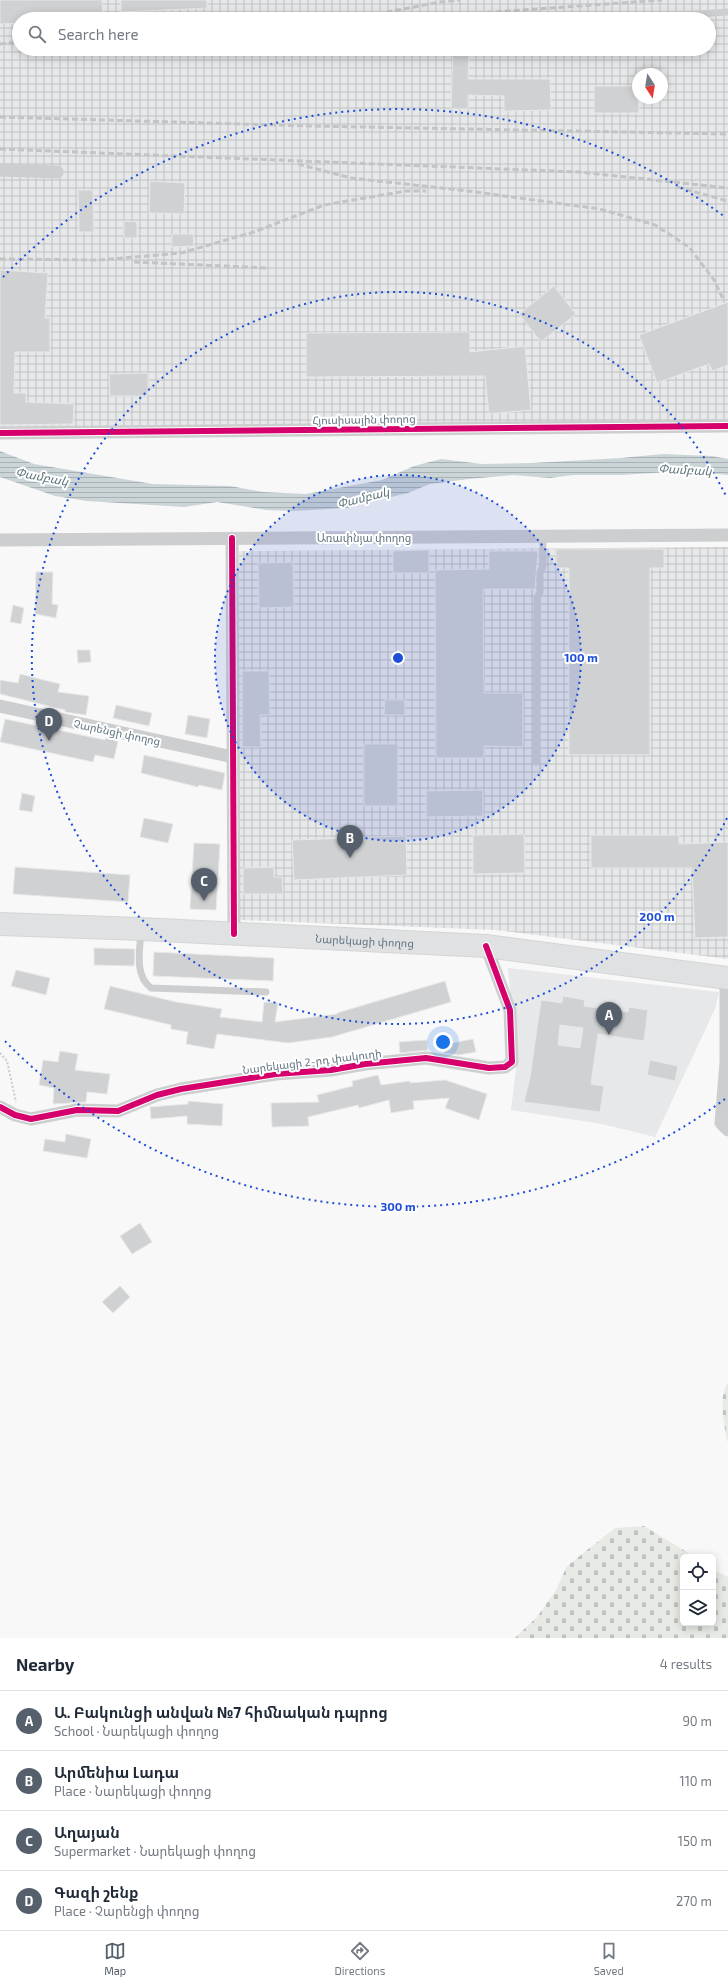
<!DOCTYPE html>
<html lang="en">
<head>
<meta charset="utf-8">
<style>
  :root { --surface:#fff; --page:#f2f2f3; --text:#1f2937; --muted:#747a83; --line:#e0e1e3; --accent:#55606c }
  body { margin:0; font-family:"Exo 2","Noto Sans Armenian",sans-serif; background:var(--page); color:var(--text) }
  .controls { position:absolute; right:12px; bottom:12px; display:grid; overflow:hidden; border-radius:6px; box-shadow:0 2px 10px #0003 }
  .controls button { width:36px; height:36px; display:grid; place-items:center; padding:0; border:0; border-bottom:1px solid var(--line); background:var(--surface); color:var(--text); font:20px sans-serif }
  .compass { position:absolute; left:632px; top:68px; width:36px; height:36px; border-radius:50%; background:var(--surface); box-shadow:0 2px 10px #0003; rotate:168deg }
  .you { position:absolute; left:443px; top:1042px; width:14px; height:14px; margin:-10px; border:3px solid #fff; border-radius:50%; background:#1a73e8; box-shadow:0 0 0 6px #1a73e833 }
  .badge { display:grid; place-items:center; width:26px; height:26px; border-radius:50%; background:var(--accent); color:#fff; font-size:13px; font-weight:700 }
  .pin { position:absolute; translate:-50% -33px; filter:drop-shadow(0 1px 2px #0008) }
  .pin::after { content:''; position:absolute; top:21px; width:14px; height:12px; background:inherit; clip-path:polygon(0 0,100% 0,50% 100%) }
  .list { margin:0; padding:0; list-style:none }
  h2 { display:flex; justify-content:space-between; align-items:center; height:52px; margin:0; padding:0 16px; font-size:17px }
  h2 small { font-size:13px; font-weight:400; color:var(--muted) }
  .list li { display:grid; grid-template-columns:26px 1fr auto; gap:12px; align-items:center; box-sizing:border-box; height:60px; padding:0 16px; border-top:1px solid var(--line) }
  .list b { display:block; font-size:15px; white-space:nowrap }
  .list p { margin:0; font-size:13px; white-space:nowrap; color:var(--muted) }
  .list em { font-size:13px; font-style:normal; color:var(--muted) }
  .icon { flex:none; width:22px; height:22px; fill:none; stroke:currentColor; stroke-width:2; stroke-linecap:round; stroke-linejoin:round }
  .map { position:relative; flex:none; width:728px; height:1638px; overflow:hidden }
  .search { position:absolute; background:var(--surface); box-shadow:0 2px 10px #0003; left:12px; right:12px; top:12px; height:44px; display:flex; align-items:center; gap:10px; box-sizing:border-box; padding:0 14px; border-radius:22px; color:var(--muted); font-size:15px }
  .sheet { height:292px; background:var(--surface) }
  nav { display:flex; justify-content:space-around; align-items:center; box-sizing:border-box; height:56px; border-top:1px solid var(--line); background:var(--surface); font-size:11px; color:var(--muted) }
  nav a { display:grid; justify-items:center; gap:2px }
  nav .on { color:var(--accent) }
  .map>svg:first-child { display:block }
</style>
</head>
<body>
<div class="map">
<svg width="728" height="1638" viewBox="0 0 728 1638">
  <defs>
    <pattern id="industrial-grid" width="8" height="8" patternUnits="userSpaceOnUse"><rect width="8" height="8" fill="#e7e8e9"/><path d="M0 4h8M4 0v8" fill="none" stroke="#bfc1c2"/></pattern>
    <pattern id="cemetery-stones" width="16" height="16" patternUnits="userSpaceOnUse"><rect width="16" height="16" fill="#e7eae5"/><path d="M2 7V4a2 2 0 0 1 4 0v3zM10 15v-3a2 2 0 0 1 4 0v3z" fill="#bfc2bf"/></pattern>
    <pattern id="water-rules" width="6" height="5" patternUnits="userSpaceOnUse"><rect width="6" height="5" fill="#cbd5d7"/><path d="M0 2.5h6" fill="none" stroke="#a8b1b4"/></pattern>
  </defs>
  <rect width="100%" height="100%" fill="#f8f8f8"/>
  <polygon fill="#e7e8e9" points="508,968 719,992 715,1009 655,1137 602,1124 511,1110 517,1061"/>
  <g fill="url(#industrial-grid)" fill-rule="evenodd">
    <path d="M0,0H728V421L0,430ZM19,19H709V49H19ZM638,74H662V98H638Z"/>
    <polygon points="728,547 728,959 495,930 239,920 239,551"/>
  </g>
  <g fill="url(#cemetery-stones)">
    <path d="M728,1383V1443C724,1428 718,1395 728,1383Z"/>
    <polygon points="644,1526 695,1557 683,1557 683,1623 713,1623 713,1570 728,1577 728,1638 515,1638 537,1617 556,1590 567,1566 615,1528"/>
  </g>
  <polygon fill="url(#water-rules)" points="0,451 34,464 153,484 230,486 263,492 306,494 382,480 414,466 441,459 482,464 532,463 621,458 663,454 712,456 728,459 728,475 686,471 622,475 573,475 550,478 513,475 469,479 430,484 408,493 346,508 294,511 266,510 217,502 184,507 87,501 55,496 0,477"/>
  <g fill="#cfd1d3" stroke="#e8e8e8" fill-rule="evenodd">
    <polygon points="0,0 102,0 103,18 19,19 19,23 0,24"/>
    <polygon points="121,0 207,0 207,8 121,12"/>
    <polygon points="453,49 469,49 468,79 550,79 551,110 504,111 504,96 468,95 468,109 451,109"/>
    <polygon points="594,86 638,86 639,113 594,113"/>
    <polygon points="150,181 185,183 184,214 149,213"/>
    <polygon points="78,190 93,190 94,232 79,232"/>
    <polygon points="124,221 137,222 137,238 124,238"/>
    <polygon points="172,234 193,234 194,246 172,247"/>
    <polygon points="0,270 48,273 45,318 50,318 50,352 15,352 14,393 26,393 26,402 74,404 73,424 0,425"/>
    <polygon points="554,286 576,314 541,342 519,314"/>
    <polygon points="728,302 728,365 712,371 709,364 657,383 639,335"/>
    <polygon points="470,332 470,352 525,346 531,410 489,414 485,376 306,377 306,333"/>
    <polygon points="148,373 148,396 110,396 109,374"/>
    <polygon points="556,549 664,549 664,568 650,568 650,755 569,755 569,568 556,568"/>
    <polygon points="429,550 429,573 393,573 393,551"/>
    <polygon points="489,551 538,551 535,589 483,589 484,693 523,693 523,747 484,746 484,758 436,758 435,570 489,569"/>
    <polygon points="293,562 294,607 259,608 258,563"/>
    <polygon points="36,572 53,572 52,604 58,605 56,618 35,614"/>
    <polygon points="13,605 24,608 21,624 10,622"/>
    <polygon points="77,650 90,650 91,662 78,663"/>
    <polygon points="242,671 269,671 270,715 260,715 261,747 242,747"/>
    <polygon points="20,674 60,684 58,692 89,696 86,715 65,712 65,710 0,694 0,680 18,683"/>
    <polygon points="385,700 405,700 405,715 384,715"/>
    <polygon points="116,705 152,713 149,726 113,718"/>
    <polygon points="188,715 210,719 207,738 185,734"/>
    <polygon points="5,719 105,740 106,738 118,741 114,759 95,755 93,762 0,742"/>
    <rect x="364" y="744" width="34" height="62"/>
    <polygon points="144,755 225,773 222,790 199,785 198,787 141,773"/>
    <polygon points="483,790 483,816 426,817 426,791"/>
    <polygon points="22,793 35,796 32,812 19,810"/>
    <polygon points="144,818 173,824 168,843 140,837"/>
    <polygon points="524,834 525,873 473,874 473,835"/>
    <polygon points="591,835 679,835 679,844 728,842 728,937 695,938 692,868 591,868"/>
    <polygon points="406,836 407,875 294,880 292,840"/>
    <polygon points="194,843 220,844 216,910 190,909"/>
    <polygon points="15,867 130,875 128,902 13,894"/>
    <polygon points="274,867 274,877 282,877 283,894 243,894 243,868"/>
    <polygon points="94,948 135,949 134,966 94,965"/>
    <polygon points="154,952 274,958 273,981 153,976"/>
    <polygon points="16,970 50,978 46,995 11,986"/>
    <polygon points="445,981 451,1002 332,1037 288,1043 217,1034 214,1049 186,1044 188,1032 171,1029 171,1025 104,1009 110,986 176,1002 222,1009 220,1017 262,1022 264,1002 278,1003 275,1022 337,1014 337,1013"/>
    <path d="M563,996L585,1000L584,1006L628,1012L629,1007L648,1010L644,1041L598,1034L591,1084L604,1086L600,1112L524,1102L530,1077L541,1000L562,1003ZM560,1025L583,1028L580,1048L558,1045Z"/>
    <polygon points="473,1039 476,1052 458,1055 444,1053 442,1045"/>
    <polygon points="427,1040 428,1050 400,1053 399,1042"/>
    <polygon points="60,1051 78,1054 75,1070 110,1074 107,1094 87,1092 86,1102 53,1104 54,1088 39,1085 43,1060 58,1062"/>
    <polygon points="650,1060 678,1066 675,1081 647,1075"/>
    <polygon points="378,1075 381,1085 410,1081 410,1083 445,1080 487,1094 479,1120 445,1108 449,1098 413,1101 414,1109 391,1113 389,1100 359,1108 358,1105 308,1117 309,1126 272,1127 271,1103 319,1102 317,1095 353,1086 352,1081"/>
    <polygon points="188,1101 223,1104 222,1126 187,1124 187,1116 151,1119 150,1107 188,1104"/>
    <polygon points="66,1134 91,1139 87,1158 43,1151 45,1139 65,1142"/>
    <polygon points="140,1223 152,1242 132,1254 120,1236"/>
    <polygon points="120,1286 130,1297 113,1313 102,1302"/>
  </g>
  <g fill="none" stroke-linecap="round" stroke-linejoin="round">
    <defs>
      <g id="trunk">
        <path id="s1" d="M0,924L141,929L486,946L728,978"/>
      </g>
    </defs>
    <use href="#trunk" stroke="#d4d5d5" stroke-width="24"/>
    <polyline stroke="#cacbcc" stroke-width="2" stroke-dasharray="2 2" stroke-linecap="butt" points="0,1053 7,1061 16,1102"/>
    <g stroke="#cdcecf" stroke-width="7">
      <polyline points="622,19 728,12"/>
      <polyline points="536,762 537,598 540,592 540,573 543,566 543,536"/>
      <path d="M141,931C140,950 134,975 151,988L266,992"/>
    </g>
    <g stroke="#cdcecf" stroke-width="13">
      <polyline points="0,170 57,172"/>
      <polyline points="0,433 728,426"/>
      <polyline points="232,538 234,934"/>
      <polyline points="0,540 728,535"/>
      <polyline points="0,706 233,757"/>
      <polyline points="726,978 726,1062 721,1123 728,1130"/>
      <polyline points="0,1107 15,1115 31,1119 77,1110 118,1111 157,1095 181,1089 276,1074 331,1070 365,1064 426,1058 489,1068 505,1067 512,1062 510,1010 486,946"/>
    </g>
    <use href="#trunk" stroke="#e0e1e2" stroke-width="22"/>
    <g stroke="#c2c4c5" stroke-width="3" stroke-dasharray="6 3" stroke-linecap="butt">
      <polyline points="351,19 440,2 460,0"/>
      <polyline points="397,19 662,0"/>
      <polyline points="0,44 19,42"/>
      <polyline points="0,117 311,126 728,134"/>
      <polyline points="0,149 579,172 728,188"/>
      <polyline points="298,164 351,178 468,191 600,209 655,225 689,247 714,280 724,301"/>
      <polyline points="677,187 728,201"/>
      <polyline points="0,259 99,260 181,253 254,232 324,205 406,191 426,191"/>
      <polyline points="134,262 268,268"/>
    </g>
    <defs>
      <g id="cycleway">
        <polyline points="0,433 728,426"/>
        <polyline points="232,538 234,934"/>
        <polyline points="0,1107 15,1115 31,1119 77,1110 118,1111 157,1095 181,1089 276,1074 331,1070 365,1064 426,1058 489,1068 505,1067 512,1062 510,1010 486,946"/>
      </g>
    </defs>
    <use href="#cycleway" stroke="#fff" stroke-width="8"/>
    <use href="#cycleway" stroke="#d6006c" stroke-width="6"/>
  </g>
  <circle cx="398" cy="658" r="183" fill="#1d4ed8" fill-opacity=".12"/>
  <g fill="none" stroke="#1d4ed8" stroke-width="2" stroke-dasharray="2 4">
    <circle cx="398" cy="658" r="183"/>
    <path d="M727 818A366 366 0 1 1 727 498"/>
    <path d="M725 1099A549 549 0 0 1 3 1039M3 277A549 549 0 0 1 725 217"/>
  </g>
  <g text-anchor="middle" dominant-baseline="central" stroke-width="4" stroke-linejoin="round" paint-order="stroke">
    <g font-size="11" fill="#647683" stroke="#fff">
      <text transform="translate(364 419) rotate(-1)">Հյուսիսային փողոց</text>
      <text x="364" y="537">Առափնյա փողոց</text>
      <text transform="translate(117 732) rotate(12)">Չարենցի փողոց</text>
      <text stroke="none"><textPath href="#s1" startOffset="365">Նարեկացի փողոց</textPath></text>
      <text transform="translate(312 1061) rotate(-7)">Նարեկացի 2-րդ փակուղի</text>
    </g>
    <g font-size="12" font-style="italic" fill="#5e767c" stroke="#fff">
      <text transform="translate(685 469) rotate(3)">Փամբակ</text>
      <text transform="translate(42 476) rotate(11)">Փամբակ</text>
      <text transform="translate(363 497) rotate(-14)">Փամբակ</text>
    </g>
  </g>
  <circle cx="398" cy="658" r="6" fill="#1d4ed8" stroke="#fff" stroke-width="2"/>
  <g font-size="12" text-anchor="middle" font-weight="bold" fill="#1d4ed8" stroke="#fff" stroke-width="4" stroke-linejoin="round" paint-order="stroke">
    <text x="581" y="662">100 m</text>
    <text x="657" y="921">200 m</text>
    <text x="398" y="1211">300 m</text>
  </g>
</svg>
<div class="controls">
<button><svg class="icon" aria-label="locate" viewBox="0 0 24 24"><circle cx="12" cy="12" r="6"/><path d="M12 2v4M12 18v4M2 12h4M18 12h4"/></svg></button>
<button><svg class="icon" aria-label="layers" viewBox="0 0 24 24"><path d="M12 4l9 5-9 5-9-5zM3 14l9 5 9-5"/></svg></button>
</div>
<svg class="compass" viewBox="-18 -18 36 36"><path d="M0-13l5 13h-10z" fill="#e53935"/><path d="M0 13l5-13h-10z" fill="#747a83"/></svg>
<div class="you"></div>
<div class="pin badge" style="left:609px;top:1035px">A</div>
<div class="pin badge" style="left:350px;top:858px">B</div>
<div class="pin badge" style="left:204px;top:901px">C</div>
<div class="pin badge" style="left:49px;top:741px">D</div>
<div class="search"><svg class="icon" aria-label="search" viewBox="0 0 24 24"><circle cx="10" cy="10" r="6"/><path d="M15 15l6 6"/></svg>Search here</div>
</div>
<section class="sheet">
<h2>Nearby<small>4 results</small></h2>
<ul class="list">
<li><span class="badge">A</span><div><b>Ա. Բակունցի անվան №7 հիմնական դպրոց</b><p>School · Նարեկացի փողոց</p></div><em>90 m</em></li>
<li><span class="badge">B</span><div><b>Արմենիա Լադա</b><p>Place · Նարեկացի փողոց</p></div><em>110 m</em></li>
<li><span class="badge">C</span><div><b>Աղայան</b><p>Supermarket · Նարեկացի փողոց</p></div><em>150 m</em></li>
<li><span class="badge">D</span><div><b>Գազի շենք</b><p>Place · Չարենցի փողոց</p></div><em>270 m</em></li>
</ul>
</section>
<nav>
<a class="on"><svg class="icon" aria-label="map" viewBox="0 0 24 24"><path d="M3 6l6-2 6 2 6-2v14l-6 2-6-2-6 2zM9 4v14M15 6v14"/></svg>Map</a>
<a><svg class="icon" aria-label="directions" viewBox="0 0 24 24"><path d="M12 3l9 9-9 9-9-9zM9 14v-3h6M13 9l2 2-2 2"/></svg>Directions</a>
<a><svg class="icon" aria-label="saved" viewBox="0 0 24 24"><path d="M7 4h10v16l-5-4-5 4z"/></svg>Saved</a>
</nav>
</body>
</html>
